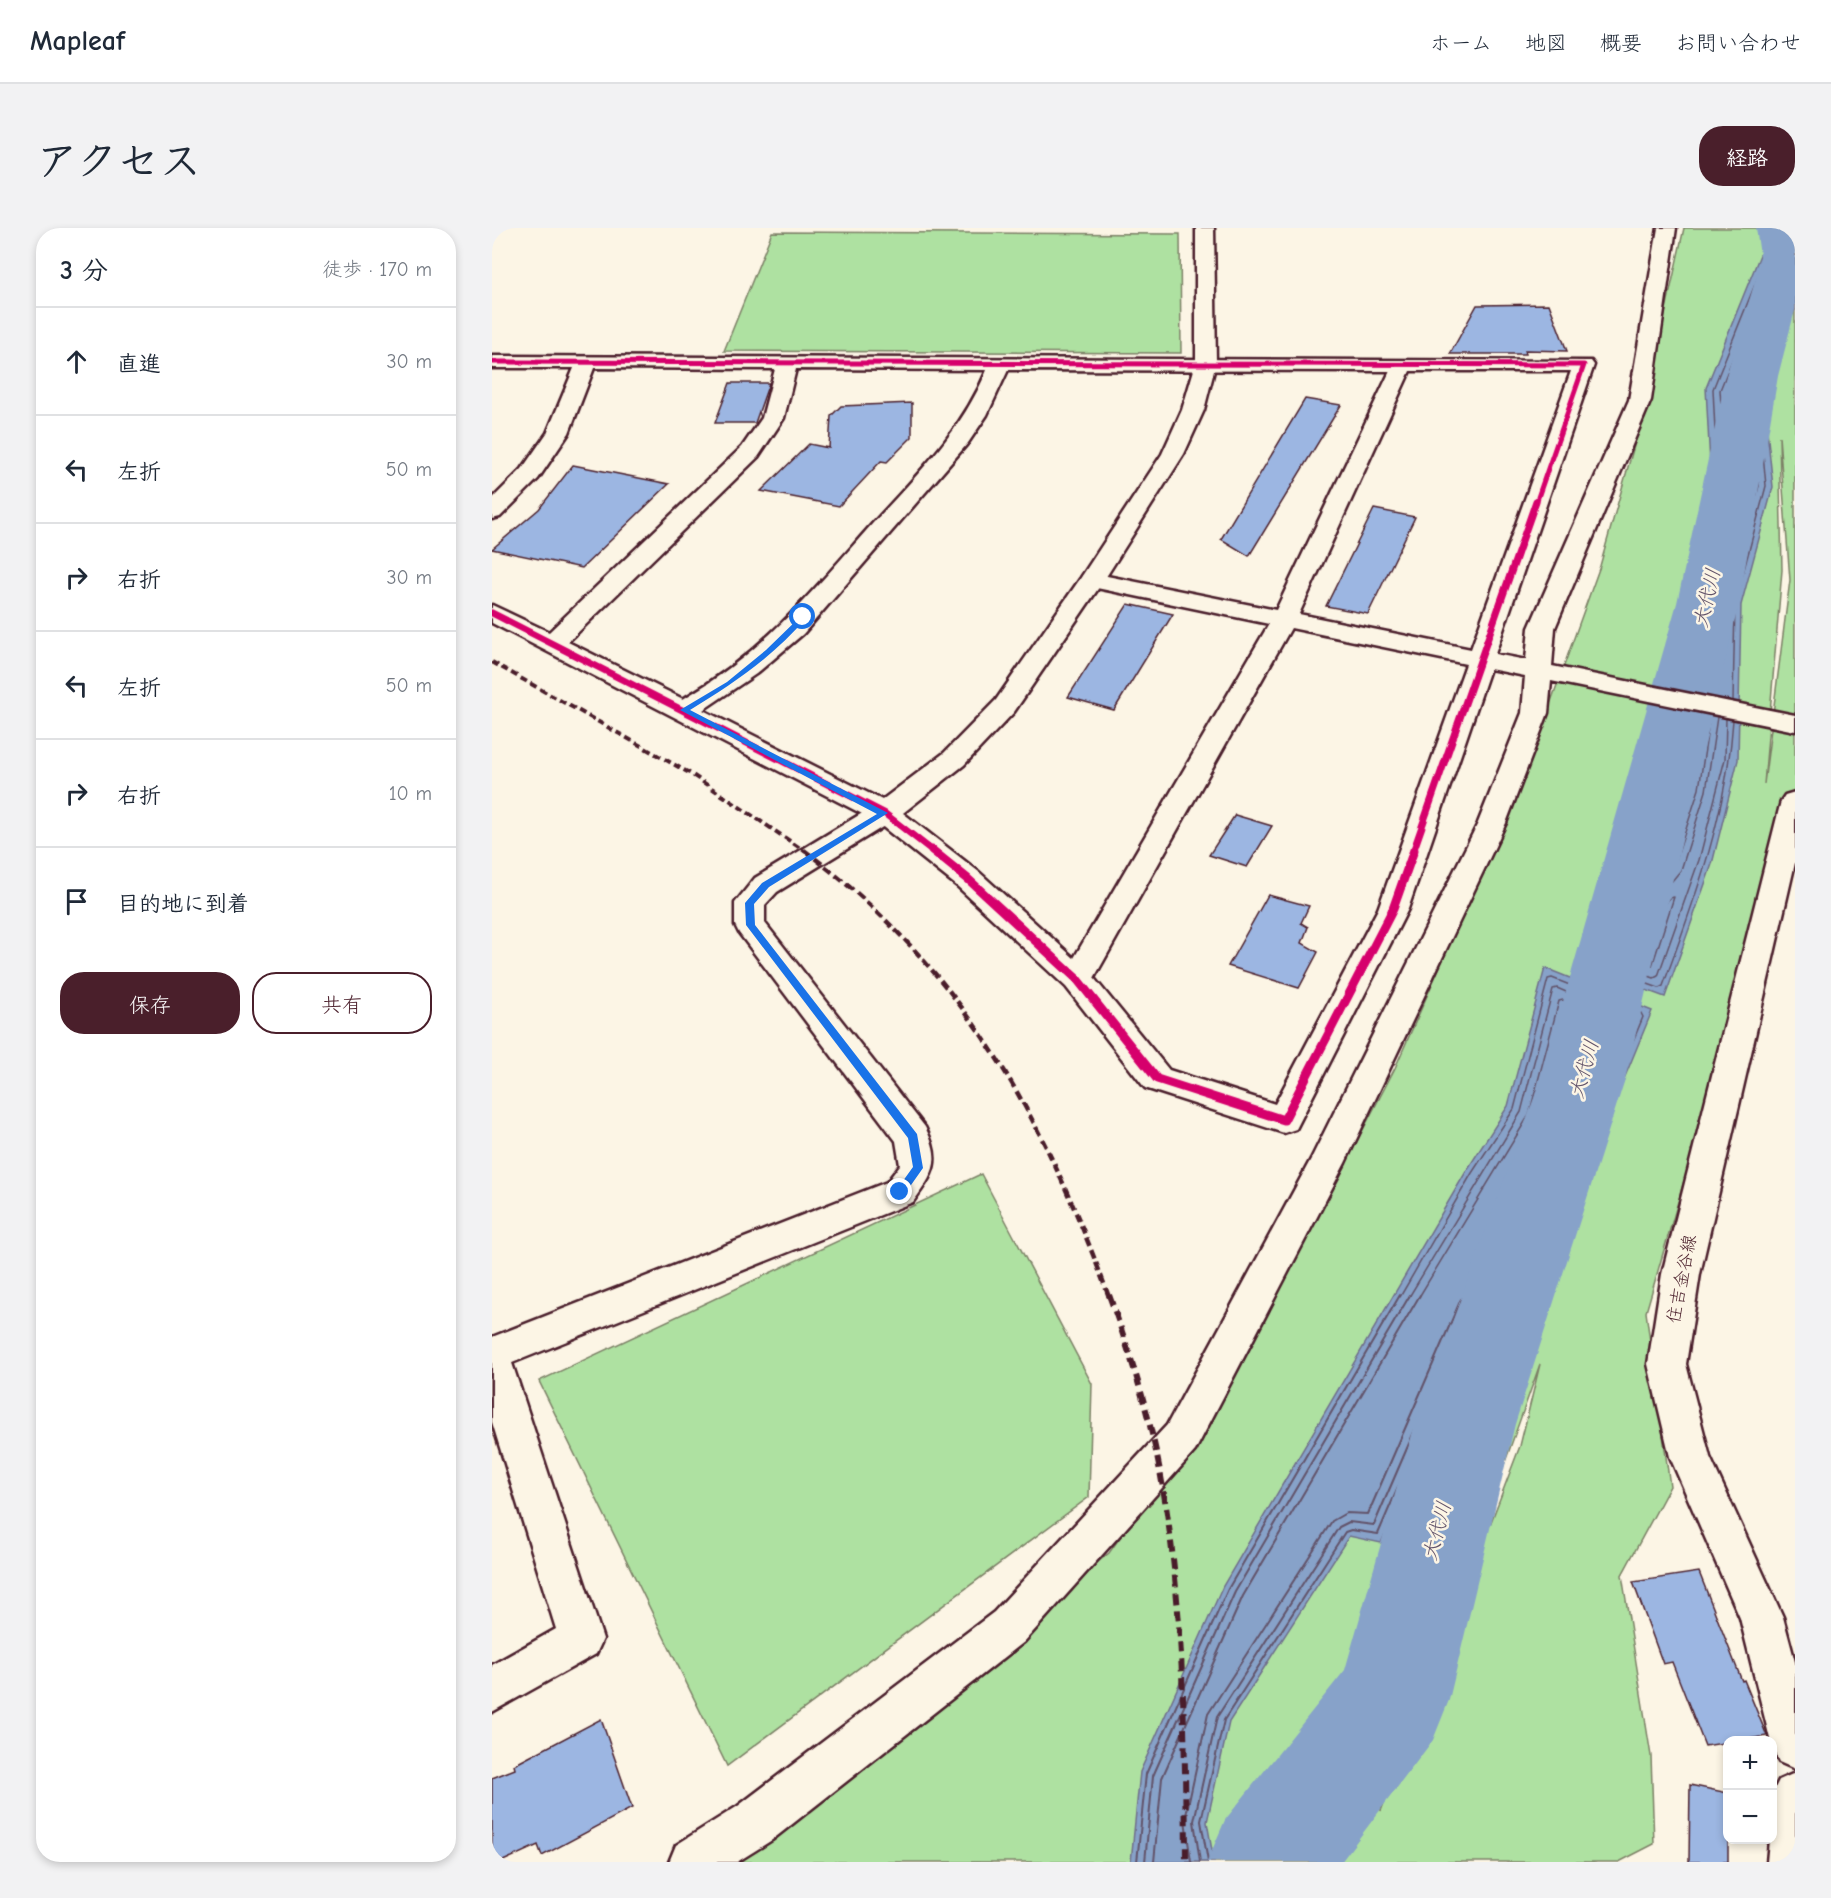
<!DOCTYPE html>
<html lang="ja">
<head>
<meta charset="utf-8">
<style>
  :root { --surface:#fff; --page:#f2f2f3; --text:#1f2937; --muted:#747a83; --line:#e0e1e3; --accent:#4a1f2b }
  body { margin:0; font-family:"Comic Neue","Klee One",sans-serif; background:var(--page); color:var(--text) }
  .controls { position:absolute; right:18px; bottom:18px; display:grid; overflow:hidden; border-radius:12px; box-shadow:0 3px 9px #0003 }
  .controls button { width:54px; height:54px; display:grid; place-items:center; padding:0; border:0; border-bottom:2px solid var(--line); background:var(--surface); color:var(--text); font:30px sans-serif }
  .stop { position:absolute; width:18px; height:18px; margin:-14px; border:4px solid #1a73e8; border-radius:50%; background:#fff }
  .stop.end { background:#1a73e8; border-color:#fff; box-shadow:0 2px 6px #0008 }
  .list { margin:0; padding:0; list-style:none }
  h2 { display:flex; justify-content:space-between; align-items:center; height:78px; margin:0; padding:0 24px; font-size:26px }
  h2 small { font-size:20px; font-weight:400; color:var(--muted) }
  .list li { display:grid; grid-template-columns:39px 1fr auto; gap:18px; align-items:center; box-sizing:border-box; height:108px; padding:0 24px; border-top:2px solid var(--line) }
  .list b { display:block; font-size:22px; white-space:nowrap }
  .list em { font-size:20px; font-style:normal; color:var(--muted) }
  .actions { display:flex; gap:12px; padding:18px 24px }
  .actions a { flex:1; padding:14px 0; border:2px solid var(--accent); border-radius:24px; text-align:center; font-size:21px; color:var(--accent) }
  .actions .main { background:var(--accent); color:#fff }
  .icon { flex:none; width:33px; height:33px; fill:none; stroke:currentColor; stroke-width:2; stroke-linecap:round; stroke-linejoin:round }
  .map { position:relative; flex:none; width:1303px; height:1634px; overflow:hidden; border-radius:24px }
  header { display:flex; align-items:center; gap:36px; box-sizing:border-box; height:84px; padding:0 30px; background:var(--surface); border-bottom:2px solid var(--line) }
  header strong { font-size:28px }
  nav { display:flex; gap:33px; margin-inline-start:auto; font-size:21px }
  .intro { display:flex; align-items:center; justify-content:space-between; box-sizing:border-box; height:144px; padding:0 36px }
  h1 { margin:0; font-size:42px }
  .button { padding:15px 27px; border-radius:24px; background:var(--accent); color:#fff; font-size:21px; font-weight:700 }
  main { display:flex; gap:36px; padding:0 36px }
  aside { flex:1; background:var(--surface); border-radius:24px; box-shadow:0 3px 9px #0003 }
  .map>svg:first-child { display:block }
</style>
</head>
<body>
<header>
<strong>Mapleaf</strong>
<nav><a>ホーム</a><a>地図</a><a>概要</a><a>お問い合わせ</a></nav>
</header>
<div class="intro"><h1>アクセス</h1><a class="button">経路</a></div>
<main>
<aside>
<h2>3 分<small>徒歩 · 170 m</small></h2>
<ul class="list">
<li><svg class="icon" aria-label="ahead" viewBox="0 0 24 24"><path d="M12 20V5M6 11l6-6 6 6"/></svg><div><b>直進</b></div><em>30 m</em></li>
<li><svg class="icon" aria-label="left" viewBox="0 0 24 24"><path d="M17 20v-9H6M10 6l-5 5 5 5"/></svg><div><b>左折</b></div><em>50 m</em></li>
<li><svg class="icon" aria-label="right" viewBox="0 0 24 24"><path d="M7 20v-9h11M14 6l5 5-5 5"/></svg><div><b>右折</b></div><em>30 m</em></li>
<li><svg class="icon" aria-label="left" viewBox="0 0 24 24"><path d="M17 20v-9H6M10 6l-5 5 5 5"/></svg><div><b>左折</b></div><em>50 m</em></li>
<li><svg class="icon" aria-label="right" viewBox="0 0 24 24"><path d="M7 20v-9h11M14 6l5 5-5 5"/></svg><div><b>右折</b></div><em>10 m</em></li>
<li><svg class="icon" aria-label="arrive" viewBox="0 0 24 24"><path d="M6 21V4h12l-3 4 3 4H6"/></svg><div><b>目的地に到着</b></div></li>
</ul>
<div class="actions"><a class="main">保存</a><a>共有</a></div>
</aside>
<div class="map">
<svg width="1303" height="1634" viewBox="0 0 1303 1634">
  <rect width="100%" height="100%" fill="#fcf5e5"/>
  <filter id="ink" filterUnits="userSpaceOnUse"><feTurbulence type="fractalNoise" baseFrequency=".0167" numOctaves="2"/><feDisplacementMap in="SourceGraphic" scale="12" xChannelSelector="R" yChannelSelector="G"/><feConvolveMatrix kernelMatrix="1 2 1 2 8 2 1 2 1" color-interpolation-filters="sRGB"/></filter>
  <g filter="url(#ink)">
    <g fill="#aee1a1" stroke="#7c8066" stroke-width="1.5" fill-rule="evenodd">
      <path d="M1192,0H1303V570L1154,1084L1178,1258L1130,1347L1159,1528L1162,1616L1127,1634H232L617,1325L747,1141L903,840L1031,551L1108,338L1151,186ZM1287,208L1298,352L1272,556L1290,342ZM1048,1136L1028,1218L889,1583V1582Z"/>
      <polygon points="280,4 688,6 689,125 232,123"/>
      <polygon points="489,946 600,1156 597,1269 235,1538 47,1153"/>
    </g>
    <g fill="#87a2c9" stroke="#6f6e8a" stroke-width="1.5">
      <polygon points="1271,0 1295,0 1297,5 1303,6 1303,81 1281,134 1273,183 1281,259 1249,377 1246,532 1220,636 1173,769 1091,739 1177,636 1201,560 1226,391 1214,160 1274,12"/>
      <polygon points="1053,740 1160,783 1053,1043 988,1083 889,1315 857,1308 737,1494 715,1594 722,1634 639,1634 648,1544 731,1358 975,942 1016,878"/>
    </g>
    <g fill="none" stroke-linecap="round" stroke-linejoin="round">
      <g stroke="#62536a" stroke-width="1.5">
        <polyline points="1303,19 1286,18 1228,162 1240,346 1244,343 1267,258 1260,180 1269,129 1289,81 1295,75 1303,74"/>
        <polyline points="1303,28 1292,29 1238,163 1247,286 1251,284 1258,257 1251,182 1259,129 1282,75 1291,67 1303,65"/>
        <polyline points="1221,469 1232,391 1221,161 1280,14 1277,0"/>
        <polyline points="1241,473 1243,376 1274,258 1267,182 1276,132 1295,85 1303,82"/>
        <path d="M1218,487L1207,561L1182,638L1103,734L1105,738L1167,760L1171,758C1203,671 1235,586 1241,492"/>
        <polyline points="1225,489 1214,563 1189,642 1116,731 1117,734 1162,750 1166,748 1207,632 1233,531 1234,490"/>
        <polygon points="1182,669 1160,738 1132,729 1131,725 1178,670"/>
        <polyline points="908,1069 980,945 1022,881 1056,751 1060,750 1149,785 1151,789 1048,1038 1001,1069"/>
        <polyline points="917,1069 1029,884 1061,761 1065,760 1141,793 1042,1033 988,1069"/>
        <polyline points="927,1069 1037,887 1067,773 1071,772 1128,795 1035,1027 973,1069"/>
      </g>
      <g stroke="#62536a" stroke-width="2">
        <polyline points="645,1634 654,1546 736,1361 908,1067"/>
        <polyline points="653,1634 661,1548 743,1364 918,1067"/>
        <polyline points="662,1634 670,1550 751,1368 928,1067"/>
        <polyline points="699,1634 693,1592 716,1486 840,1293 854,1285 876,1286 969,1071 975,1067"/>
        <polyline points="708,1634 702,1593 725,1489 847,1299 857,1294 882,1297 977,1076 991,1067"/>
        <polyline points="716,1634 709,1593 732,1492 853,1304 859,1302 886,1306 983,1080 1003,1067"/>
      </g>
      <polygon fill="#87a2c9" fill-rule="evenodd" points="1264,0 1303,0 1303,82 1286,148 1247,375 1133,851 1023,1196 957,1472 941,1512 849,1634 715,1634 733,1592 853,1442 923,1196 1049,851 1185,375 1234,148 1269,34"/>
    </g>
    <g fill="#9cb6e2" stroke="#4a1f2b" stroke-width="1.5">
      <polygon points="1057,76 1075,123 1033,122 1034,126 958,126 985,77"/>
      <polygon points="238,155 277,155 263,195 223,195"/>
      <polygon points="813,171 849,177 757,328 729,311"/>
      <polygon points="420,175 420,209 395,234 389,233 347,278 269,263 317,216 337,220 339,188 349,178"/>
      <polygon points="81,237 177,256 90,340 0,321 47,281"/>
      <polygon points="882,281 923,289 876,386 834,378"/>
      <polygon points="636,376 681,386 622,482 576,469"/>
      <polygon points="743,587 780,598 755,639 717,627"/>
      <polygon points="776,667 817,678 809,695 816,699 810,715 826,724 807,760 736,738"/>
      <polygon points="1207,1344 1250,1453 1252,1452 1275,1508 1213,1518 1180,1434 1171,1436 1141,1354"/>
      <polygon points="109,1491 140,1580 50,1628 46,1617 9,1634 0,1634 0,1550 23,1541 22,1537"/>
      <polygon points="1198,1557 1236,1565 1236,1634 1197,1634"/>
    </g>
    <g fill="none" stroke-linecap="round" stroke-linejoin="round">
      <defs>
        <g id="street">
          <path d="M1166,0H1184L1159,172L1063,400L1060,438L1303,487V503L1059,453L1056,485L1014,595L853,935L703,1223L532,1414L280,1612L245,1634H177L184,1617L246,1578L502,1384L675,1197L819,931L986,595L1030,485L1033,448L998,441L916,681L804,901L792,905L653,860L574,759L465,658L382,592L0,395V377L57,404L250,219L270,190L283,141L102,140L77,205L46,251L8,289L0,291V271L30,241L55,205L82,140H0V128L1099,133L1102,137L1003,426L1034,432L1037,400L1137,172ZM304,141L495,142C470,203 425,247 381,295C318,366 274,422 191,471L76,414L266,229L292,190ZM516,142L898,143L784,382L600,345L591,347L588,352L591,357L600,359L777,396L582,730L487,644L402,578L211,482L264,446L311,406L476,215L495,187ZM918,143H1079L979,421L807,386ZM799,400L974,436L886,681L783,876L677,842L602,750Z"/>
          <polygon points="0,1115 14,1120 19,1132 111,1411 104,1426 0,1484 0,1437 64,1401 0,1194"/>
        </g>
        <g id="secondary">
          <path d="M704,0H722L724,135L712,182L692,226L612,352L522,484L472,537L402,592L285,664L273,677V695L433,899C451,934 441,946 421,974L0,1143V1109L395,954L408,937L404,913L247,705L243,697V675L263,650L382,578L452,525L504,472L588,351L670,226L690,182L704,135Z"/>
          <polygon points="1303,564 1303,635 1208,1046 1194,1136 1218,1229 1291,1389 1303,1434 1303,1541 1287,1534 1280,1519 1248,1390 1178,1229 1156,1136 1170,1046 1289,573 1293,567"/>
          <polygon points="1303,1545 1303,1634 1275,1634 1277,1612 1280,1612 1280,1566 1287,1552"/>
        </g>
      </defs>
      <use href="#street" stroke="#4a1f2b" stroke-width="5"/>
      <use href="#secondary" stroke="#4a1f2b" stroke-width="5"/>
      <use href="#street" fill="#fcf5e5" fill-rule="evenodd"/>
      <use href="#secondary" fill="#fcf5e5" fill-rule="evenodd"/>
      <polyline stroke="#4a1f2b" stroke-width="4" stroke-dasharray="7 4" stroke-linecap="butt" points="0,434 199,546 314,624"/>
      <path stroke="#4a1f2b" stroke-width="4.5" stroke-dasharray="9 4.5" stroke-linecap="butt" d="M312,622C472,743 549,884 617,1069"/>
      <path stroke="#4a1f2b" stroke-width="6" stroke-dasharray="11 6" stroke-linecap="butt" d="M617,1067C640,1130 660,1194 671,1260C692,1383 693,1510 694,1634"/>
      <defs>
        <polyline id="cycleway-far2" points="0,134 1092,137 1044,275"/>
        <g id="cycleway-far1">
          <polyline points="0,385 392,585 442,624"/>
          <polyline points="921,624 1044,273"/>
        </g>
        <polyline id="cycleway" points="440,622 476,651 585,751 665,851 792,892 901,681 922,622"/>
      </defs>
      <use href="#cycleway-far2" stroke="#fcf5e5" stroke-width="8"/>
      <use href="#cycleway-far1" stroke="#fcf5e5" stroke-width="10"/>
      <use href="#cycleway" stroke="#fcf5e5" stroke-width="13"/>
      <use href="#cycleway-far2" stroke="#d6006c" stroke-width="5"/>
      <use href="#cycleway-far1" stroke="#d6006c" stroke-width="7"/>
      <use href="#cycleway" stroke="#d6006c" stroke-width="9"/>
    </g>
  </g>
  <path fill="#1a73e8" d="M309,388L315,389C282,428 241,456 198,482L396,585L277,659L262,676L263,697L425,906L431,940L412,967L408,968L403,964L421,939L416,910L254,697L253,675L270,655L385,586L188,482L235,454L274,422Z"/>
  <g text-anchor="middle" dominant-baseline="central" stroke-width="5" stroke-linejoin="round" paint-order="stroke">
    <g font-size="18" fill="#4a1f2b" stroke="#fcf5e5">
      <text transform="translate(1190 1051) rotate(-79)">住吉金谷線</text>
    </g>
    <g font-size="20" font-style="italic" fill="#62536a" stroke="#fcf5e5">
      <text transform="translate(1215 370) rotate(-77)">大代川</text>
      <text transform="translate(1092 841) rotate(-74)">大代川</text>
      <text transform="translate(945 1303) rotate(-75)">大代川</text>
    </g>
  </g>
</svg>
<div class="controls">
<button>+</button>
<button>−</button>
</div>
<div class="stop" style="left:311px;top:389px"></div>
<div class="stop end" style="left:408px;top:964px"></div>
</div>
</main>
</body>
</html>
